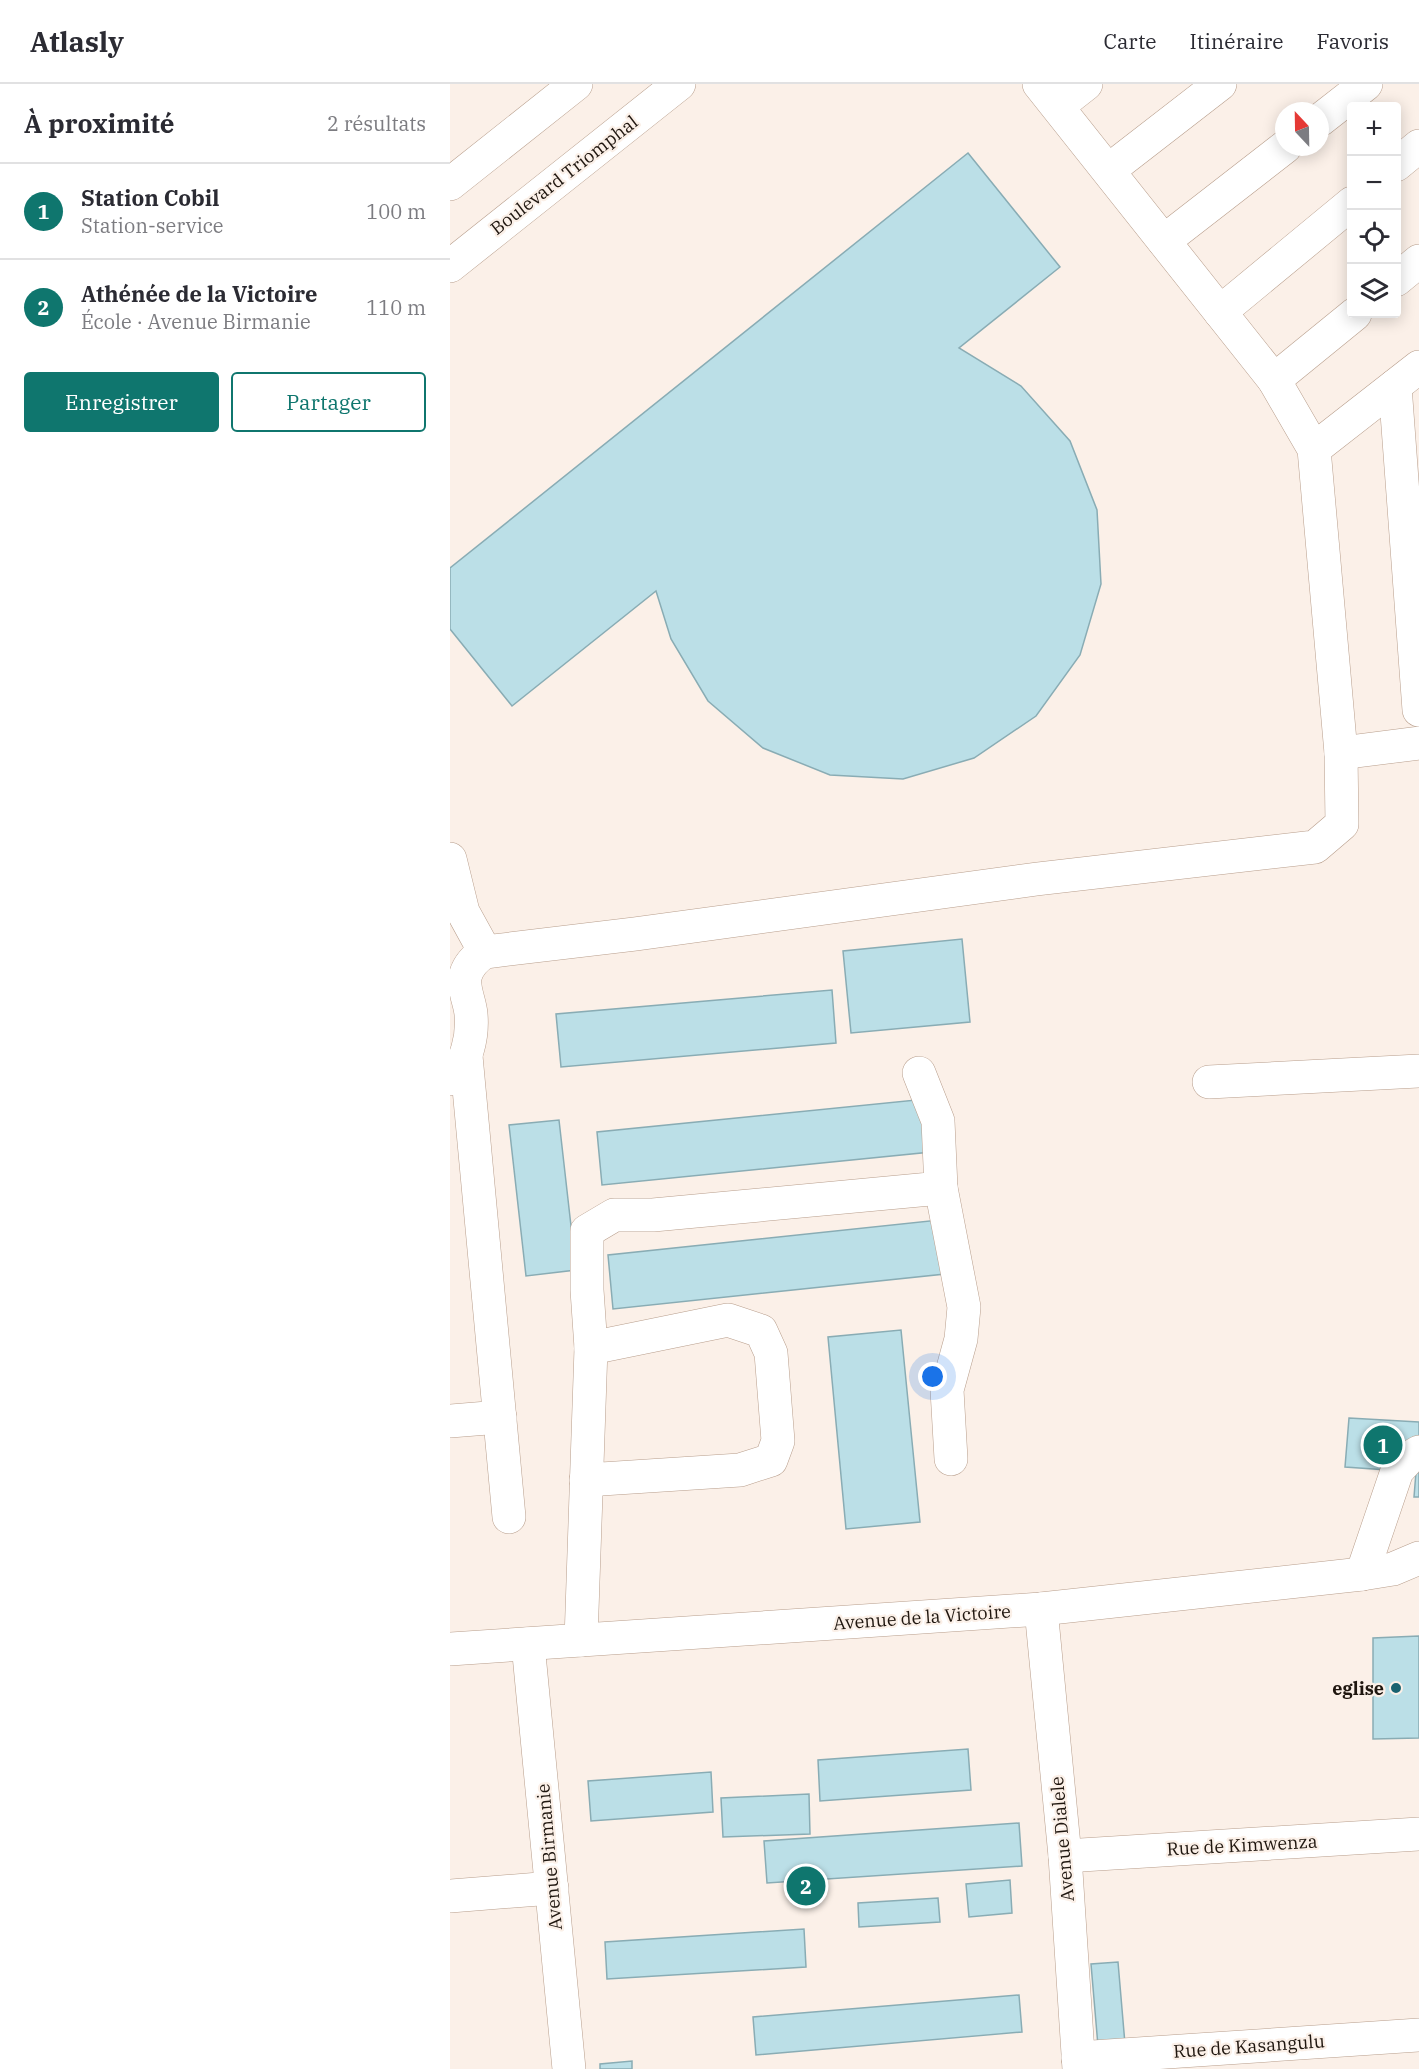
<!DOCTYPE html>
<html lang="fr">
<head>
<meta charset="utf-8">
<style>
  :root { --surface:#fff; --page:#f2f2f3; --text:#2b2b33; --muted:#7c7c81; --line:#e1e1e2; --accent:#0f766e }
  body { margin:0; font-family:"IBM Plex Serif",serif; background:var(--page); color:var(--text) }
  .controls { position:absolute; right:18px; top:18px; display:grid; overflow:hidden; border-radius:6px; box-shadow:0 3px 15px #0003 }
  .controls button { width:54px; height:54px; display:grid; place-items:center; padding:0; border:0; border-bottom:2px solid var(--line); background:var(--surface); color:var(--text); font:30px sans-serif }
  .compass { position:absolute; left:825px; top:18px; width:54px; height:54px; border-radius:50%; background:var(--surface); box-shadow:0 3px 15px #0003; rotate:338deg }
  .you { position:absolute; left:483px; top:1293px; width:21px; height:21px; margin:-15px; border:4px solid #fff; border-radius:50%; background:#1a73e8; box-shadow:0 0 0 9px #1a73e833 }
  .badge { display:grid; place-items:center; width:39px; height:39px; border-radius:50%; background:var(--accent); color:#fff; font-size:20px; font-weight:700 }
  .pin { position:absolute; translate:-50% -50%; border:3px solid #fff; box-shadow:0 2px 6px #0006 }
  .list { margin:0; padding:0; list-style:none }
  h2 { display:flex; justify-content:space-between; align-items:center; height:78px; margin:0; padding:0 24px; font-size:26px }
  h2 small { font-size:20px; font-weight:400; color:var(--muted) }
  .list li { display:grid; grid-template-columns:39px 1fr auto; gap:18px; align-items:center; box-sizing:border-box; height:96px; padding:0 24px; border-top:2px solid var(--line) }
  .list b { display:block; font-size:22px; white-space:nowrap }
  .list p { margin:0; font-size:20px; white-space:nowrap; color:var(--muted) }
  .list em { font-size:20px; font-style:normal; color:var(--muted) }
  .actions { display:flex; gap:12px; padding:18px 24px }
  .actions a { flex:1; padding:14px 0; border:2px solid var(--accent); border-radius:6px; text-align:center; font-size:21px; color:var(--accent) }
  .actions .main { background:var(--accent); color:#fff }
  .icon { flex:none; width:33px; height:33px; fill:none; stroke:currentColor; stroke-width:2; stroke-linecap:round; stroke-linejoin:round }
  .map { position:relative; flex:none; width:969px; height:1985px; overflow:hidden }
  header { display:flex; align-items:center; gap:36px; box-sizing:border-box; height:84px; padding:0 30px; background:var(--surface); border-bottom:2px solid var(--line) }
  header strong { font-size:28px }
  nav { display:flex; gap:33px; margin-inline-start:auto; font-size:21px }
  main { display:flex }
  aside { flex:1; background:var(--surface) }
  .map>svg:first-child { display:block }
</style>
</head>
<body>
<header>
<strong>Atlasly</strong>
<nav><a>Carte</a><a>Itinéraire</a><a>Favoris</a></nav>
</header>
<main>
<aside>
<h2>À proximité<small>2 résultats</small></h2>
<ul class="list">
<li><span class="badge">1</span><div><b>Station Cobil</b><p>Station-service</p></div><em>100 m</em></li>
<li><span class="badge">2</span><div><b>Athénée de la Victoire</b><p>École · Avenue Birmanie</p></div><em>110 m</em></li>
</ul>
<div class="actions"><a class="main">Enregistrer</a><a>Partager</a></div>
</aside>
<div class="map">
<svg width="969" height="1985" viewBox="0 0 969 1985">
  <rect width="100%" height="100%" fill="#fbf0e8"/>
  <g fill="#bbdfe7" stroke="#89acb4" stroke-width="1.5">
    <polygon points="518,69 610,183 509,264 571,302 620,357 647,426 651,500 630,571 586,632 524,674 453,695 380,691 313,664 258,617 221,555 206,507 62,622 0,545 0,484"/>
    <polygon points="512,855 520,938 401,949 393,867"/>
    <polygon points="382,906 386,959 111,983 106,930"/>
    <polygon points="476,1015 481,1068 152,1101 147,1048"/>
    <polygon points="109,1036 126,1186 76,1192 59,1041"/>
    <polygon points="489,1136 495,1190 163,1225 158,1171"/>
    <polygon points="451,1246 470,1438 396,1445 378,1253"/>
    <polygon points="899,1334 969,1338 969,1413 964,1413 966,1388 895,1383"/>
    <polygon points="969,1552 969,1654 923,1655 923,1554"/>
    <polygon points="518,1665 521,1706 370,1717 368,1676"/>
    <polygon points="261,1688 263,1728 141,1737 138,1697"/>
    <polygon points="359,1710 360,1750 273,1753 271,1714"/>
    <polygon points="569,1739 572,1782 317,1799 314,1757"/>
    <polygon points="560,1796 562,1829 519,1833 516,1800"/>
    <polygon points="488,1814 490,1838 409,1843 408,1819"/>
    <polygon points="354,1845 356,1883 157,1895 155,1858"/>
    <polygon points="668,1878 675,1960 648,1962 641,1880"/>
    <polygon points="569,1911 572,1948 306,1971 303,1933"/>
    <polygon points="182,1977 182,1985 150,1985 150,1980"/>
  </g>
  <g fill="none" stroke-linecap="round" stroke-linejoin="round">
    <defs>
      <g id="minor">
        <polyline points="608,22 636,0"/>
        <polyline points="870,36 916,0"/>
        <polyline points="946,81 969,62"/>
        <polyline points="659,86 770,0"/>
        <polyline points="714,157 835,63"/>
        <polyline points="946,196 969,177"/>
        <polyline points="770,228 902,119"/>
        <polyline points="824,296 905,230"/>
        <polyline points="945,302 969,626"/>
        <polyline points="864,365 969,283"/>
        <polyline points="891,669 969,659"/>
        <polyline points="0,775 13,828 35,868"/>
        <polyline points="16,972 59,1433"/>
        <path d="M0,995C17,980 23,952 21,930C20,918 13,905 15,893C18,881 25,874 35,868L185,850L587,795L865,763L892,740L891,669L864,365L824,296L589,0"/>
        <polyline points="759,998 969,987"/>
        <polyline points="491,1104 514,1223 511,1255 497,1306 501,1375"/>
        <polyline points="0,1337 50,1333"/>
        <polyline points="136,1396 290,1386 321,1376 328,1357 321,1269 311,1247 278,1236 141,1264"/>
        <polyline points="912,1490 947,1387 959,1374 969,1368"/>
        <polyline points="591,1525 615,1772 629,1985"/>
        <polyline points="131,1556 141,1264 137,1206 137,1147 164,1131 203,1131 491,1104 488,1037 469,989"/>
        <polyline points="78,1560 119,1985"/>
        <polyline points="615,1772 969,1750"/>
        <polyline points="0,1812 102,1804"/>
        <polyline points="628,1974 969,1951"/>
      </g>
      <polyline id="major" points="0,1565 591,1525 912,1490 943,1485 969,1474"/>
      <g id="highway">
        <polyline points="0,100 126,0"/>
        <polyline points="0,182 229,0"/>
      </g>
    </defs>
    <use href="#minor" stroke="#b89e8c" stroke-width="34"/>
    <use href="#major" stroke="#b89e8c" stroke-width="34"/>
    <use href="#highway" stroke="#b89e8c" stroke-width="34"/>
    <use href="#minor" stroke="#fff" stroke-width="33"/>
    <use href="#major" stroke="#fff" stroke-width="33"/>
    <use href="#highway" stroke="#fff" stroke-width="33"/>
  </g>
  <circle fill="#196270" stroke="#fbf0e8" stroke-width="2" cx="946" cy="1604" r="6"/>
  <g text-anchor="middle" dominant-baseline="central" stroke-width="4.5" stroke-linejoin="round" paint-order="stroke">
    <g font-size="18" fill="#1f160f" stroke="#fbf0e8">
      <text transform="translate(114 91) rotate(-38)">Boulevard Triomphal</text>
      <text transform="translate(472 1533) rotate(-4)">Avenue de la Victoire</text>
      <text transform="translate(612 1755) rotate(-95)">Avenue Dialele</text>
      <text transform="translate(792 1761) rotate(-3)">Rue de Kimwenza</text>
      <text transform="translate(99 1773) rotate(-95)">Avenue Birmanie</text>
      <text transform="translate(799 1962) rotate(-4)">Rue de Kasangulu</text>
    </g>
    <g font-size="18" font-weight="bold" fill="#1f160f" stroke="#fbf0e8" text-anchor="end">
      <text x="934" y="1604">eglise</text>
    </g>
  </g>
</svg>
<div class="controls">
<button>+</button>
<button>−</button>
<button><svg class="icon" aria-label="locate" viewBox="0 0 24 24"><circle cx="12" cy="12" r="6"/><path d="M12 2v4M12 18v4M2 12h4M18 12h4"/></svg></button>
<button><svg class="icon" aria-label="layers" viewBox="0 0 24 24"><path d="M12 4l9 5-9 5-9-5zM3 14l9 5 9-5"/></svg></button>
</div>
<svg class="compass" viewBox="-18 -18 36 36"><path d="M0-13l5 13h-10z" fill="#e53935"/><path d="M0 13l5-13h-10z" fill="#7c7c81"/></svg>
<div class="you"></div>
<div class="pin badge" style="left:933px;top:1361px">1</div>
<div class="pin badge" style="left:356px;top:1802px">2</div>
</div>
</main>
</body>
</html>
